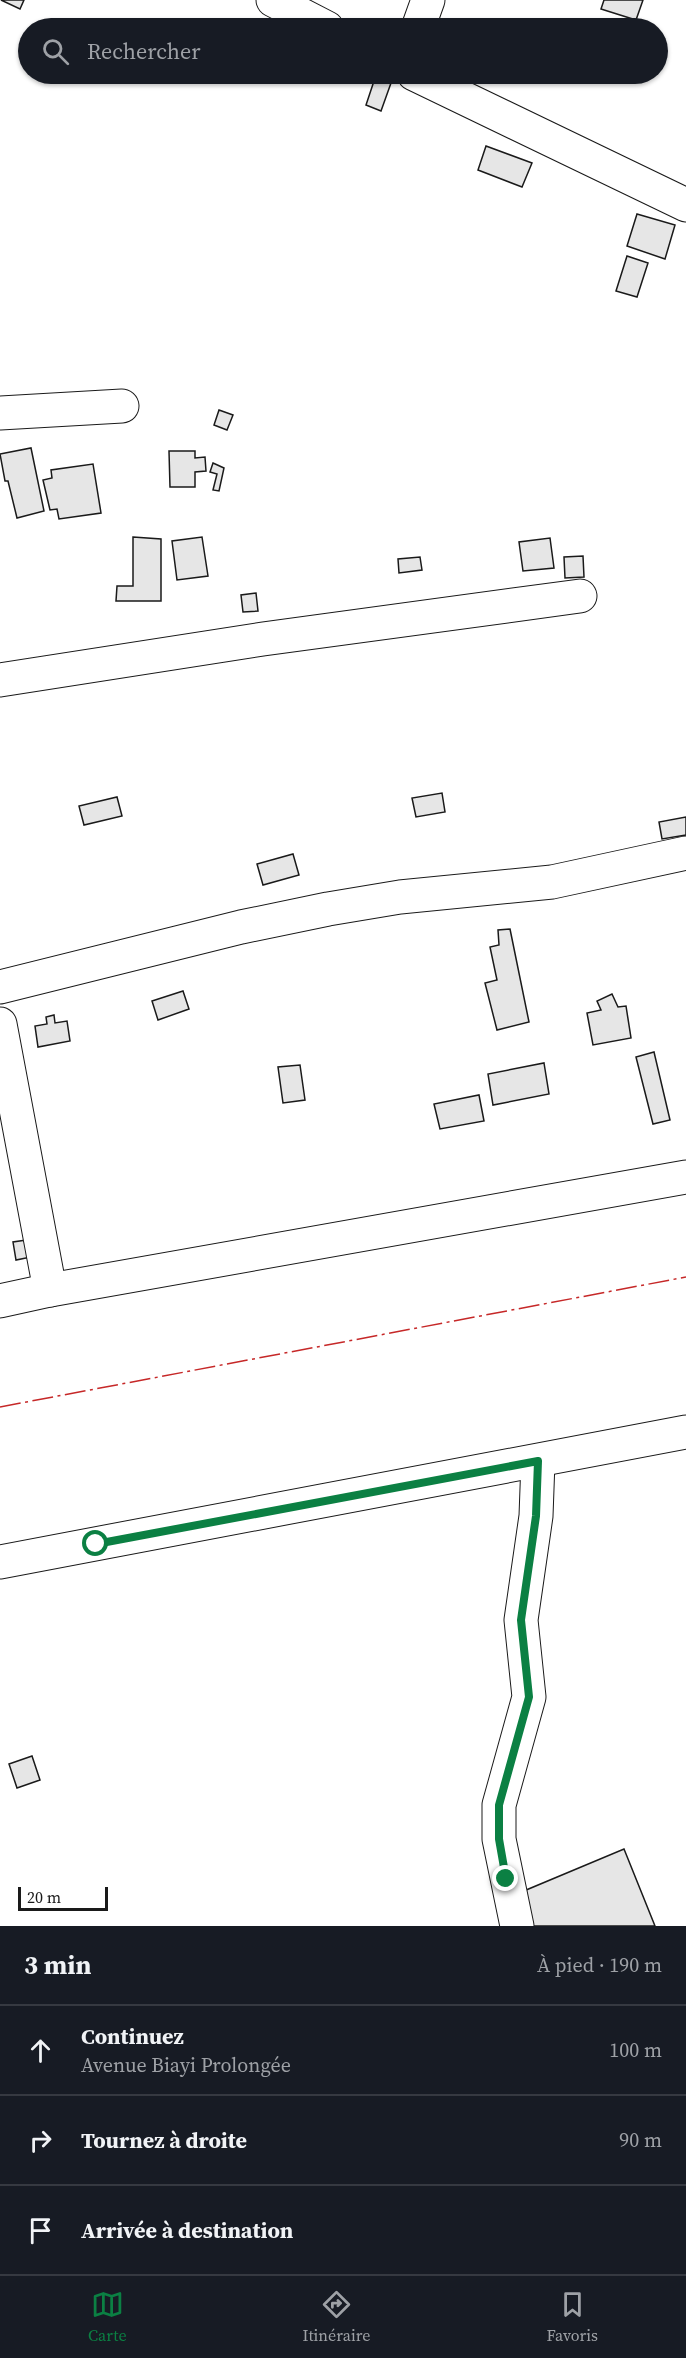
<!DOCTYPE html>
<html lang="fr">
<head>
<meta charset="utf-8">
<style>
  :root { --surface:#171b24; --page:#20242c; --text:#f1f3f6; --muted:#9ea1a6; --line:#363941; --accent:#0b8043 }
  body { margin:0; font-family:"Source Serif 4",serif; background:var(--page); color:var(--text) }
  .scale { position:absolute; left:18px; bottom:15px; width:90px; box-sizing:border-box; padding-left:6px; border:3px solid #1a1a1a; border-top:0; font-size:16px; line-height:21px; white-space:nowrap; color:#1a1a1a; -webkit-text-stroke:4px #fff; paint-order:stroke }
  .stop { position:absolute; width:18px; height:18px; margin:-14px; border:4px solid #0b8043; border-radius:50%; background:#fff }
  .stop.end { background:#0b8043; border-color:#fff; box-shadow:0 2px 6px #0008 }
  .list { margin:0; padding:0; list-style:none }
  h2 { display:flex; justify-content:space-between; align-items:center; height:78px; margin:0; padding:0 24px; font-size:26px }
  h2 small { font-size:20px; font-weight:400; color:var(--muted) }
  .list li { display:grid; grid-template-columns:39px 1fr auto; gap:18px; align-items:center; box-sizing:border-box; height:90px; padding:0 24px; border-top:2px solid var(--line) }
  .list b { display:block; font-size:22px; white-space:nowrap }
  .list p { margin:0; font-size:20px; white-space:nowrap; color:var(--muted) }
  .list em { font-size:20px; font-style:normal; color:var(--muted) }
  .icon { flex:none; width:33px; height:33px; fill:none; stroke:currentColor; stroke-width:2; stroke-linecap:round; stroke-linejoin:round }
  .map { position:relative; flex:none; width:686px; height:1926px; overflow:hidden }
  .search { position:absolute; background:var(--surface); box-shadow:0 2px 4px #0004; left:18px; right:18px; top:18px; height:66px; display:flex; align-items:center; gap:15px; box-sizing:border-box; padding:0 21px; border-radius:33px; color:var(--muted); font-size:22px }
  .sheet { height:348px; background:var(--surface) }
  nav { display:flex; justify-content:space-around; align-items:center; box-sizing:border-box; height:84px; border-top:2px solid var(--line); background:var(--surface); font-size:16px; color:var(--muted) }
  nav a { display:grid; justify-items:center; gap:3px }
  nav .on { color:var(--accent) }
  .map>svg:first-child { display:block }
</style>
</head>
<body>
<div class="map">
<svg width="686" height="1926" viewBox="0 0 686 1926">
  <rect width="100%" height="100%" fill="#fff"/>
  <g fill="#e6e6e6" stroke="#1a1a1a" stroke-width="1.5">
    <polygon points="1,0 24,0 20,9"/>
    <polygon points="604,0 643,0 636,20 601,9"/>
    <polygon points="375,78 391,83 381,111 366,105"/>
    <polygon points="486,146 532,163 522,187 478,170"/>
    <polygon points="637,214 675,225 665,259 627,246"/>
    <polygon points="627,256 648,263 637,297 616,291"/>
    <polygon points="219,410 233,415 227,430 214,425"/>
    <polygon points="31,448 44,511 17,518 8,481 5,481 0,454"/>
    <polygon points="169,451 195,451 195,458 205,457 206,471 195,472 195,487 170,487"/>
    <polygon points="213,463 224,468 219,491 213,490 217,474 210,472"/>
    <polygon points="93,464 101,513 59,519 57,509 50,510 43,480 52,478 51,470"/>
    <polygon points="133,537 161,539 161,601 116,601 117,586 133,586"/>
    <polygon points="202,537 208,576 177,580 172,541"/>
    <polygon points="550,538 554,568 523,571 519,542"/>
    <polygon points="583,556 584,577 565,578 564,557"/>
    <polygon points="420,557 422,570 399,573 398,559"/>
    <polygon points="256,593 258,611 243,612 241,595"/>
    <polygon points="442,793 445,812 416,817 412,798"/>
    <polygon points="117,797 122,816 84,825 79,806"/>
    <polygon points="686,817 686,835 662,839 659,822"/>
    <polygon points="293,854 299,875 263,885 257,864"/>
    <polygon points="510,929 529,1022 497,1030 485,983 497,980 490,947 499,945 498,930"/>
    <polygon points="183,991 189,1009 158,1020 152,1001"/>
    <polygon points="612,994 618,1007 626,1006 631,1038 593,1045 587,1013 601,1010 597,1001"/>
    <polygon points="54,1015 55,1023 67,1021 70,1041 38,1047 35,1026 47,1024 46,1017"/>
    <polygon points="654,1052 670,1120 653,1124 636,1057"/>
    <polygon points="544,1063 549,1094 493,1105 488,1074"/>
    <polygon points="300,1065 305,1100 283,1103 278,1067"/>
    <polygon points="479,1095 484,1121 440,1129 434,1104"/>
    <polygon points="33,1239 36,1256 16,1260 13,1242"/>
    <polygon points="32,1756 40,1780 17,1788 9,1764"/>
    <polygon points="624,1849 655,1926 533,1926 519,1893"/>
  </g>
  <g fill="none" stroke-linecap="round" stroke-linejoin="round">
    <defs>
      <g id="minor">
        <polyline points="273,0 327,28"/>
        <polyline points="418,28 428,0"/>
        <polyline points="414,74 686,205"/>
        <polyline points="0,413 122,406"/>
        <polyline points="0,680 263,639 580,596"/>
        <polyline points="0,987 241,927 328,909 400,897 552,882 686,853"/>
        <polyline points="0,1024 50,1290"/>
        <polyline points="0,1301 50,1290 686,1177"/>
        <polyline points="0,1562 686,1432"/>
        <polyline points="517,1926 499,1839 499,1805 529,1697 521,1620 536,1516 538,1461"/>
      </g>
    </defs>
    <use href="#minor" stroke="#1a1a1a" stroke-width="35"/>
    <use href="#minor" stroke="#fff" stroke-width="33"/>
    <polyline stroke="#c62828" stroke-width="1.5" stroke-dasharray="21 4.5 3 4.5" stroke-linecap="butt" points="0,1407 686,1277"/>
  </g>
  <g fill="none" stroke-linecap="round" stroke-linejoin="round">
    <polyline stroke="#0b8043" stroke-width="8" points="96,1544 538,1461 536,1516 521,1620 529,1697 499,1805 499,1839 506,1879"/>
  </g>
</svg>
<div class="scale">20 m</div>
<div class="stop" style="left:96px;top:1544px"></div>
<div class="stop end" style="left:506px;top:1879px"></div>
<div class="search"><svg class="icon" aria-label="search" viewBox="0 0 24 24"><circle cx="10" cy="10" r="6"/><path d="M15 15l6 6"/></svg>Rechercher</div>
</div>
<section class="sheet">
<h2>3 min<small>À pied · 190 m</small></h2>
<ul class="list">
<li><svg class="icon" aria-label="ahead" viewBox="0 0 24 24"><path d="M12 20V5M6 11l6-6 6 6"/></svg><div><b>Continuez</b><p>Avenue Biayi Prolongée</p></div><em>100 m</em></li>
<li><svg class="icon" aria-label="right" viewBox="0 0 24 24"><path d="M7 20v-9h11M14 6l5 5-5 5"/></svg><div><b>Tournez à droite</b></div><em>90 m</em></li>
<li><svg class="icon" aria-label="arrive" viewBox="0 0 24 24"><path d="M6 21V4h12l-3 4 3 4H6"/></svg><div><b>Arrivée à destination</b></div></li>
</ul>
</section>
<nav>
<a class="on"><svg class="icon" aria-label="map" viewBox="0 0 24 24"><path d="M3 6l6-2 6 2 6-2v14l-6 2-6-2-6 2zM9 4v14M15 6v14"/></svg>Carte</a>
<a><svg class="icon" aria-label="directions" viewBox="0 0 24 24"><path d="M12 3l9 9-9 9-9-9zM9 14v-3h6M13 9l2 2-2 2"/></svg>Itinéraire</a>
<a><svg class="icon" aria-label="saved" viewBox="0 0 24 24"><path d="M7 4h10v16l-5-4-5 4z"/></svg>Favoris</a>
</nav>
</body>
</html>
